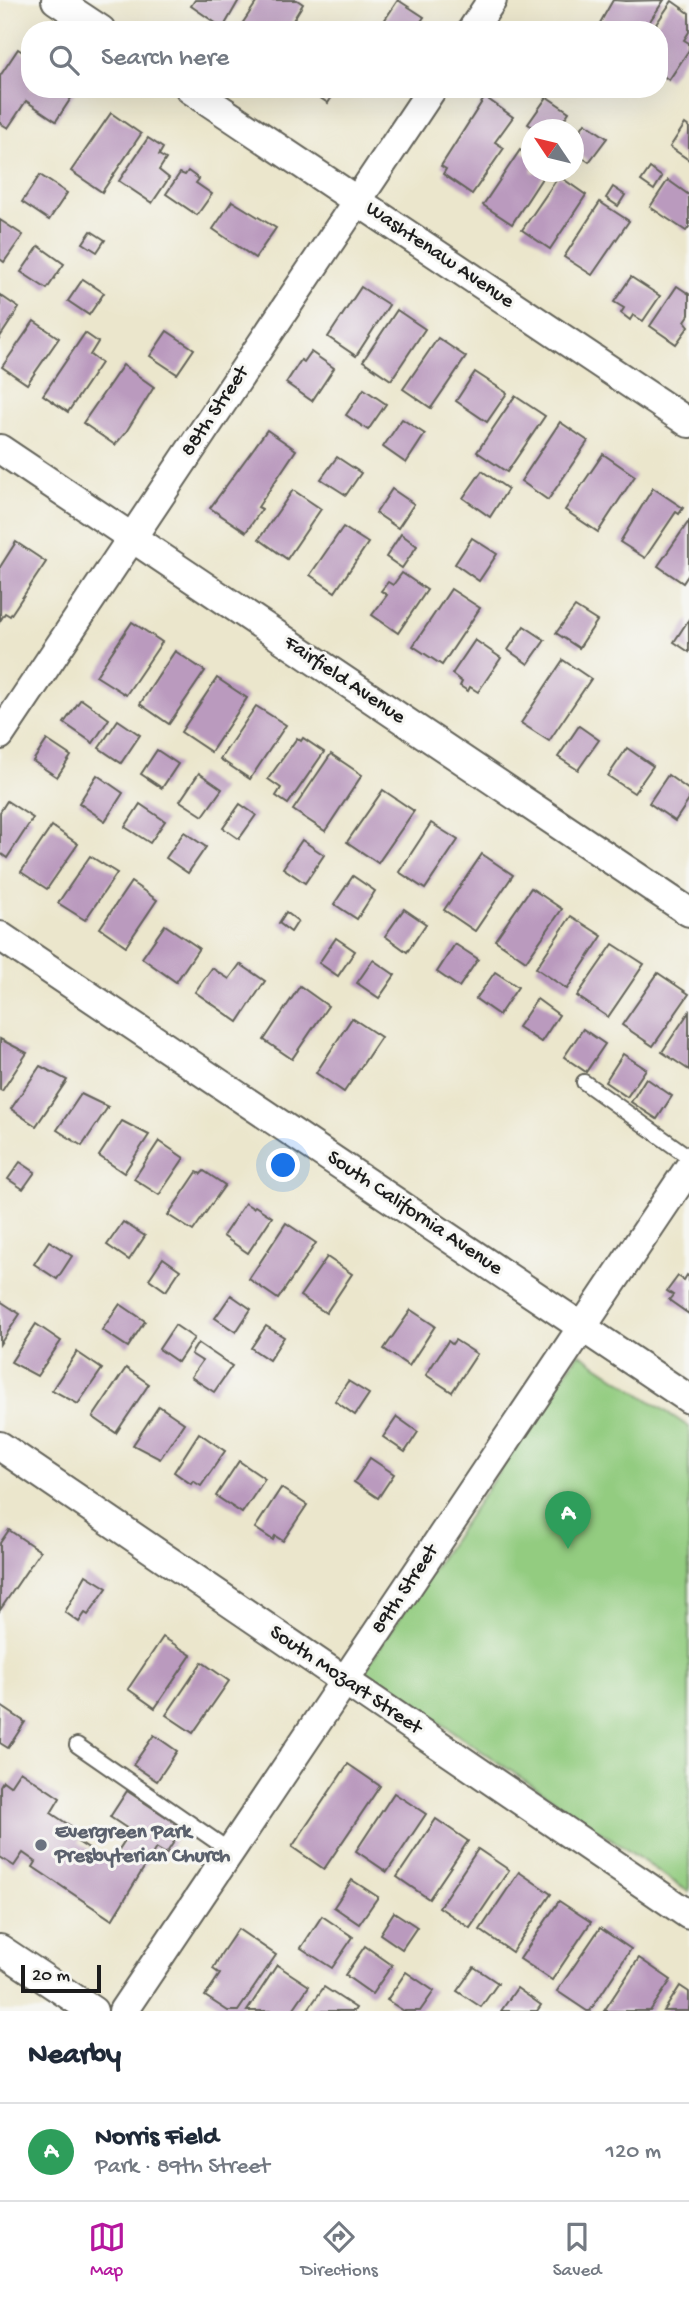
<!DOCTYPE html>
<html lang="en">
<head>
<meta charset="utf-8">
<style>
  :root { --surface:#fff; --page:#f6f6f7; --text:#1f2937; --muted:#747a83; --line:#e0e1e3; --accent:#b5179e }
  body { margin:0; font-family:"Gochi Hand",sans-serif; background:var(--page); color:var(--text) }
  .compass { position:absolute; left:521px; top:119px; width:63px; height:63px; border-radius:50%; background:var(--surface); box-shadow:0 7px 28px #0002; rotate:305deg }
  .scale { position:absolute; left:21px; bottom:18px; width:80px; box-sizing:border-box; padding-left:7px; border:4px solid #1c1c1c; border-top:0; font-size:19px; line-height:24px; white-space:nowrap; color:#1c1c1c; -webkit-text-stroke:5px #f6f6f2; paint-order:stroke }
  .you { position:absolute; left:284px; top:1166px; width:24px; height:24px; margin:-18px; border:5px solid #fff; border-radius:50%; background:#1a73e8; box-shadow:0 0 0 10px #1a73e833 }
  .badge { display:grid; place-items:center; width:46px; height:46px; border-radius:50%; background:var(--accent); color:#fff; font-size:23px; font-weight:700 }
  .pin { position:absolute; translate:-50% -58px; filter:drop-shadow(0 2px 4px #0008) }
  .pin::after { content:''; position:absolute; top:37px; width:24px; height:21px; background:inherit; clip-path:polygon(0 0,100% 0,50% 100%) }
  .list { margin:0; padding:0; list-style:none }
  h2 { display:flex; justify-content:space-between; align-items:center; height:91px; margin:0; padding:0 28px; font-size:30px }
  h2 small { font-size:23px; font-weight:400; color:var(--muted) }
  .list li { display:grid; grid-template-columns:46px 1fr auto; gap:21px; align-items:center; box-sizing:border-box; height:98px; padding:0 28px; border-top:2px solid var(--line) }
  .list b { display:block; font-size:26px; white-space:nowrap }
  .list p { margin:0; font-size:23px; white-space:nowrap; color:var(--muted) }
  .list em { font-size:23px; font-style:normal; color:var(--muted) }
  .icon { flex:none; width:38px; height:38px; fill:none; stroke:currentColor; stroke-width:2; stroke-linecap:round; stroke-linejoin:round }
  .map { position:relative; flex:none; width:689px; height:2011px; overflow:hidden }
  .search { position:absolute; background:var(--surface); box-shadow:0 7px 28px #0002; left:21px; right:21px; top:21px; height:77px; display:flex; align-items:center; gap:18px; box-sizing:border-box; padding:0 24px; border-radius:28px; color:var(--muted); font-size:26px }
  .sheet { height:189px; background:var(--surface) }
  nav { display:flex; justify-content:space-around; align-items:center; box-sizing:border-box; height:98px; border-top:2px solid var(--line); background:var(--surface); font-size:19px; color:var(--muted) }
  nav a { display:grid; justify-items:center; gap:4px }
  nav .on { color:var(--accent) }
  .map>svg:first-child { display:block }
</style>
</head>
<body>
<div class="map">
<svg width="689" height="2011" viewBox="0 0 689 2011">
  <rect width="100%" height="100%" fill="#f6f6f2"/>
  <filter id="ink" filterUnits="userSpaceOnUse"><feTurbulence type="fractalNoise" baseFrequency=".0143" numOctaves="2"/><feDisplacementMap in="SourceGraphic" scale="14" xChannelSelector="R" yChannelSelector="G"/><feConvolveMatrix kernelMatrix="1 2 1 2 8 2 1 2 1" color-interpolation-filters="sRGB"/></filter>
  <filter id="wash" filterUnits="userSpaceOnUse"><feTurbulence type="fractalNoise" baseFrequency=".00686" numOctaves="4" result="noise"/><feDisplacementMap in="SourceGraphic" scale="28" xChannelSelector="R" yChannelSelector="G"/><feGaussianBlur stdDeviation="1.57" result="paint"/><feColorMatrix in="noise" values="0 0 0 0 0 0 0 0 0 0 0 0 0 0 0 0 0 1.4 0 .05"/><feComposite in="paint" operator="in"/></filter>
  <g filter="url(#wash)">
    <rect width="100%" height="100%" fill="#ebe6cc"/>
    <polygon fill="#93cc80" stroke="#58744e" stroke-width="2" points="579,1353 689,1427 689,1892 364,1671"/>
    <g id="blocks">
      <g fill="#ba9abe">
        <polygon points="195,0 239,0 223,28 191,6"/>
        <polygon points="258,0 297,0 303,4 287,30 251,30 242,24"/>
        <polygon points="398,0 424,17 415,30 390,30 382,24"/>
        <polygon points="613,0 626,1 664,0 644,30 596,30"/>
        <polygon points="672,1 689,13 689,32 684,40 689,43 689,50 669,80 659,73 659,30 652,30"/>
        <polygon points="18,49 30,57 30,89 77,89 56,121 26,101 8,128 0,123 0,76"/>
        <polygon points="307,89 337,89 328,103"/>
        <polygon points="485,97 513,117 495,142 504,148 472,194 443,174 446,169 441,166"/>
        <polygon points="547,97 569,112 557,130 537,130 528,124"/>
        <polygon points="111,113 141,134 102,192 71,171"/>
        <polygon points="585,123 607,138 589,162 574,152 574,140"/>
        <polygon points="685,124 689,127 689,160 670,147"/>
        <polygon points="148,138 163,148 159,155 166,159 159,170 169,178 152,203 119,181"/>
        <polygon points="520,150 532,158 532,172 546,172 512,224 483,205"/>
        <polygon points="650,168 662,177 654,190 641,181"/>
        <polygon points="188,171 199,179 196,183 212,194 197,215 166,194 180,173 185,175"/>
        <polygon points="40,175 67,193 49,220 22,202"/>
        <polygon points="559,176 586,195 550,249 522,230"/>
        <polygon points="668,180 689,195 689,227 686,231 650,207"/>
        <polygon points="613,187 625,195 618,206 606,198"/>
        <polygon points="232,201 276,228 255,258 213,229"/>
        <polygon points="600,202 629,221 592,275 564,257"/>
        <polygon points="0,220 23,235 4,262 0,259"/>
        <polygon points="91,231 105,240 97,252 83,243"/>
        <polygon points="39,246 64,264 47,289 21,272"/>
        <polygon points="631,277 660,296 643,321 633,315 630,320 621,313 624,308 614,302"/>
        <polygon points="83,279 104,293 89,315 68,301"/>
        <polygon points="677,286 689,294 689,315 685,321 689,326 676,344 650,326"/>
        <polygon points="361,287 389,305 356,356 328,337"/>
        <polygon points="0,295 19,308 0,337"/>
        <polygon points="397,310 425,329 391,380 363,361"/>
        <polygon points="34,321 59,338 27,384 2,367"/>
        <polygon points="167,331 194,349 177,374 150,356"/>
        <polygon points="85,333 98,342 90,355 101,363 68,412 43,395"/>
        <polygon points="438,338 466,357 431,408 403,389"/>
        <polygon points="311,352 334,368 312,401 286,383 301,360 304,362"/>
        <polygon points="123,365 154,387 126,432 115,445 83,423"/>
        <polygon points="475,372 507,393 487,422 456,401"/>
        <polygon points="364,389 386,404 368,430 346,415"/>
        <polygon points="515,396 545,416 507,472 477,452"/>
        <polygon points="402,419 425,434 406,463 383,447"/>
        <polygon points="560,422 588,441 548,500 521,481"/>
        <polygon points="267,430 296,450 258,507 262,509 246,532 210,508"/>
        <polygon points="603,454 635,476 598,532 565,510"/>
        <polygon points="337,457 361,473 346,495 321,479"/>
        <polygon points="482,471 508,489 490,517 463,498"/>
        <polygon points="653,488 683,508 679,514 676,512 645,558 620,542"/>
        <polygon points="392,489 414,504 398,528 376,513"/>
        <polygon points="293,490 321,509 287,559 259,539"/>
        <polygon points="689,521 689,574 683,583 658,566"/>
        <polygon points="343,527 368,543 335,592 310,575"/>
        <polygon points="401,534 417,546 402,568 386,557"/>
        <polygon points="472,538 497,554 479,581 455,564"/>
        <polygon points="16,542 46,562 10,616 5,613 0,621 0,567"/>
        <polygon points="402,573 427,590 398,633 372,615 387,595 381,591 388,582 393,585"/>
        <polygon points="451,589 480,608 442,665 413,646"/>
        <polygon points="575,607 597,621 579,648 556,633"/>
        <polygon points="689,619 689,652 674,642"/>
        <polygon points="132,622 162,642 126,695 96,676"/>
        <polygon points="524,626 545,640 528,664 508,650"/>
        <polygon points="475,640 501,658 478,692 470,687 468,691 460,686 462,682 452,674"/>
        <polygon points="175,651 205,671 169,724 140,704"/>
        <polygon points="563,660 591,679 549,741 521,723"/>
        <polygon points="217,678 247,698 211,752 181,732"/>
        <polygon points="81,699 109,719 93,743 64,723"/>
        <polygon points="256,706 286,725 250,779 220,759"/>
        <polygon points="118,720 140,735 121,763 99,748"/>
        <polygon points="579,726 599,740 578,770 558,757"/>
        <polygon points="297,738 301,741 303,738 324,752 288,804 276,796 281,788 268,779"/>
        <polygon points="47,740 71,756 57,777 33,761"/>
        <polygon points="627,748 653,766 634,793 608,776"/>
        <polygon points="157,750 178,764 162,788 141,774"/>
        <polygon points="331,754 362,775 325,831 293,810"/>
        <polygon points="199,773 222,789 203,816 180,801"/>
        <polygon points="97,775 123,793 105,821 79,803"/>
        <polygon points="668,775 689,790 689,800 675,821 649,803"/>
        <polygon points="383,790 414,811 378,863 347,842"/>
        <polygon points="7,801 33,818 7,858 0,853 0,812"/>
        <polygon points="140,804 165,821 150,843 125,827"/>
        <polygon points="240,804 256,815 239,839 223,828"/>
        <polygon points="431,823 458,840 425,889 399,872"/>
        <polygon points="52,826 78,844 47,889 21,872"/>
        <polygon points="184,832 206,847 188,873 166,858"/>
        <polygon points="302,840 324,855 305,883 283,868"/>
        <polygon points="482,854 513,875 475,931 444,910"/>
        <polygon points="90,856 117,873 85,920 58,903"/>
        <polygon points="353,876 375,891 357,919 334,904"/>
        <polygon points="131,882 157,900 126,946 100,928"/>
        <polygon points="531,888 562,909 526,961 495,940"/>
        <polygon points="404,909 426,924 407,952 385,936"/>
        <polygon points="286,912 298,921 291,932 279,923"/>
        <polygon points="571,916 602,936 567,989 536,968"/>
        <polygon points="165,925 199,948 176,982 142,958"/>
        <polygon points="336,938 355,951 338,976 319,963"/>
        <polygon points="455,944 478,959 459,987 437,972"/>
        <polygon points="613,944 644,964 608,1017 577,996"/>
        <polygon points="373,960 395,975 379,998 357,983"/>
        <polygon points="240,964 265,981 238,1022 195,992 212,968 229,979"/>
        <polygon points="495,972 518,987 499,1015 476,999"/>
        <polygon points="658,973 689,994 653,1046 622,1025"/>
        <polygon points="300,986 328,1006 292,1059 264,1040"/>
        <polygon points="537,999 559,1015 541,1042 518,1027"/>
        <polygon points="689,1012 689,1070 662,1052"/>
        <polygon points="352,1018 381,1037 344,1092 316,1073"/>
        <polygon points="583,1029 605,1044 586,1072 564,1057"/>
        <polygon points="0,1039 27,1053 2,1091 0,1090"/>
        <polygon points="623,1054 646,1069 627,1097 605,1082"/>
        <polygon points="40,1066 67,1080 36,1126 11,1109"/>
        <polygon points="646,1078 672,1096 657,1119 631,1102"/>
        <polygon points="81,1094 108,1107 82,1146 57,1130"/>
        <polygon points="122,1121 149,1135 124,1173 99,1156"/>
        <polygon points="159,1141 184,1158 159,1195 134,1179"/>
        <polygon points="20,1162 35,1172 23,1189 8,1179"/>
        <polygon points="204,1171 225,1185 193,1231 168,1215 197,1172 201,1174"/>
        <polygon points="245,1203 253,1208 255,1206 272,1217 248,1253 223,1236"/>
        <polygon points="123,1222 145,1236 129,1260 107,1245"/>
        <polygon points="286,1223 316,1243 278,1299 249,1279"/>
        <polygon points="49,1241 72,1256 57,1279 34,1264"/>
        <polygon points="327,1257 352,1274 326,1313 300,1296"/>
        <polygon points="163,1258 180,1270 166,1291 149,1279"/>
        <polygon points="687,1275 689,1277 689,1314 669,1300 673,1295 667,1291 678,1276 684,1280"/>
        <polygon points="231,1295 251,1309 236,1332 215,1318"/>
        <polygon points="0,1301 20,1314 0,1344"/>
        <polygon points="120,1304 145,1321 128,1347 102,1330"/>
        <polygon points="411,1310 435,1326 409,1366 384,1349"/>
        <polygon points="36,1324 61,1341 37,1376 11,1362"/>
        <polygon points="175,1325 194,1338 178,1362 159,1349"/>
        <polygon points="266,1326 284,1337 269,1360 251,1348"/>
        <polygon points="455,1340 477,1354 452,1392 426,1375 448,1341 452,1344"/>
        <polygon points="198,1343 232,1366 214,1392 191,1377 202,1361 191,1354"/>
        <polygon points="77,1352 102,1369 78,1404 52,1390"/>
        <polygon points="126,1368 149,1384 116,1433 93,1417"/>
        <polygon points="348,1381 369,1394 355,1415 335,1401"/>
        <polygon points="159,1406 184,1423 160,1459 133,1445"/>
        <polygon points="397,1417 418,1432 405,1452 383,1437"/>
        <polygon points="199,1433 225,1451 201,1486 193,1481 191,1484 174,1472"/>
        <polygon points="370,1458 394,1474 378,1498 354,1482"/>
        <polygon points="239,1461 265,1479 242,1513 216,1496"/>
        <polygon points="281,1488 307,1505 283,1541 275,1536 273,1540 255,1528"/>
        <polygon points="9,1530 40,1551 0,1610 0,1543"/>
        <polygon points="86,1575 107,1588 88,1615 85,1613 79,1622 65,1612"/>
        <polygon points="163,1637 191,1655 155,1708 128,1689"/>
        <polygon points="202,1662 229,1681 193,1733 166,1715"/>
        <polygon points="1,1706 25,1722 8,1748 0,1743"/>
        <polygon points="154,1735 177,1751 157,1781 133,1765"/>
        <polygon points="348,1764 380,1786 324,1869 292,1847"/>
        <polygon points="20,1771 60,1798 51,1813 84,1835 78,1842 110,1863 131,1831 110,1817 127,1791 183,1828 166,1854 156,1848 112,1920 33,1867 36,1862 23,1853 14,1866 0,1857 0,1786 3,1781 10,1786"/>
        <polygon points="394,1793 426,1814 387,1872 356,1851"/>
        <polygon points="436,1819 468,1841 429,1899 397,1877"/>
        <polygon points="478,1849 509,1870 470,1928 439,1907"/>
        <polygon points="519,1872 551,1894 512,1952 480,1930"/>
        <polygon points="352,1880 378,1897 359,1924 334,1907"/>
        <polygon points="559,1901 591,1922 552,1980 520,1959"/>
        <polygon points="394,1912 417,1927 402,1949 380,1934"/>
        <polygon points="322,1916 353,1937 332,1968 301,1948"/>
        <polygon points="600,1928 631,1949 590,2011 587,2011 557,1991"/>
        <polygon points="238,1929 276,1955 238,2011 228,2011 205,1996 220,1974 213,1969 221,1954"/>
        <polygon points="365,1946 392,1965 372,1994 345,1975"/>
        <polygon points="639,1958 671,1980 650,2011 604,2011"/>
        <polygon points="277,1965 309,1986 292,2011 247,2011"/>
        <polygon points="474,1967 498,1983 481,2007 457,1991"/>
        <polygon points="406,1972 434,1991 420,2011 404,2011 387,2000"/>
        <polygon points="680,1986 689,1992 689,2011 664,2011"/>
        <polygon points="324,1987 356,2008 354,2011 307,2011"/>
        <polygon points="517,1988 541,2005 537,2011 501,2011"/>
      </g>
    </g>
  </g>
  <g filter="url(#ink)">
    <use href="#blocks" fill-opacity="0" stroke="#64635a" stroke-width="2"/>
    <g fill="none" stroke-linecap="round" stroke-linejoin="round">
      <defs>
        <g id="service">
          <polyline points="584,1082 689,1157"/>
          <polyline points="77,1745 230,1851"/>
        </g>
        <g id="minor">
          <polyline points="56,0 101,30"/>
          <polyline points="472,30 492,0"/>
          <polyline points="190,89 689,423"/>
          <polyline points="0,449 689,912"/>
          <polyline points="0,735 432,89"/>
          <polyline points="0,936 689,1399"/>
          <polyline points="0,1446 689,1915"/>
          <polyline points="0,1949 93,2011"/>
          <polyline points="123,2011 689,1168"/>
        </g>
      </defs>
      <use href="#service" stroke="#64635a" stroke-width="18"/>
      <use href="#minor" stroke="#64635a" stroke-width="32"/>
      <use href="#service" stroke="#fff" stroke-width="14"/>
      <use href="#minor" stroke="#fff" stroke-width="28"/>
    </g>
  </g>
  <circle fill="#6b7280" stroke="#f6f6f2" stroke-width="2.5" cx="41" cy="1845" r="7"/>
  <g text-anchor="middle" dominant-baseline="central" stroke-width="6" stroke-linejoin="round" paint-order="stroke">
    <g font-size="21" fill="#1c1c1c" stroke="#f6f6f2">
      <text transform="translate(439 256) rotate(34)">Washtenaw Avenue</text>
      <text transform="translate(216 412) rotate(-56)">88th Street</text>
      <text transform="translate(344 681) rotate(34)">Fairfield Avenue</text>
      <text transform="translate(414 1214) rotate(34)">South California Avenue</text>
      <text transform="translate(406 1590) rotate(-56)">89th Street</text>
      <text transform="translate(345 1681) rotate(34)">South Mozart Street</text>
    </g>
    <g font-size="21" font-weight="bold" fill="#5b616d" stroke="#f6f6f2" text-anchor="start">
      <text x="55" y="1833">Evergreen Park<tspan x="55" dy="24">Presbyterian Church</tspan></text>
    </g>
  </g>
</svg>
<svg class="compass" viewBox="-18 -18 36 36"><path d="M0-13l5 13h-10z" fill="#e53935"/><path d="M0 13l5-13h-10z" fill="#747a83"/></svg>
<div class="scale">20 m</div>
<div class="you"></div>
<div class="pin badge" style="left:568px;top:1549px;background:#2e9e5b">A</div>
<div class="search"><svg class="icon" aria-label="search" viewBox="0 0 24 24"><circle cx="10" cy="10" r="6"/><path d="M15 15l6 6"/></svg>Search here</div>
</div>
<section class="sheet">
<h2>Nearby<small></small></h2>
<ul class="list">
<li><span class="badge" style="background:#2e9e5b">A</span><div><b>Norris Field</b><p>Park · 89th Street</p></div><em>120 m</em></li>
</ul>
</section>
<nav>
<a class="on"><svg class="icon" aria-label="map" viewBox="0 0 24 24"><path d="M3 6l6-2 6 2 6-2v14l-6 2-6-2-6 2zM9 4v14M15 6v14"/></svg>Map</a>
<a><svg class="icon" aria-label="directions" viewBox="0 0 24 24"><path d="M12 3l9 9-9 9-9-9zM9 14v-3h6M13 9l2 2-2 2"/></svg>Directions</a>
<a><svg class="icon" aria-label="saved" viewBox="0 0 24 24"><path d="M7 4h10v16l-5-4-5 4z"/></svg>Saved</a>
</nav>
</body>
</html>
